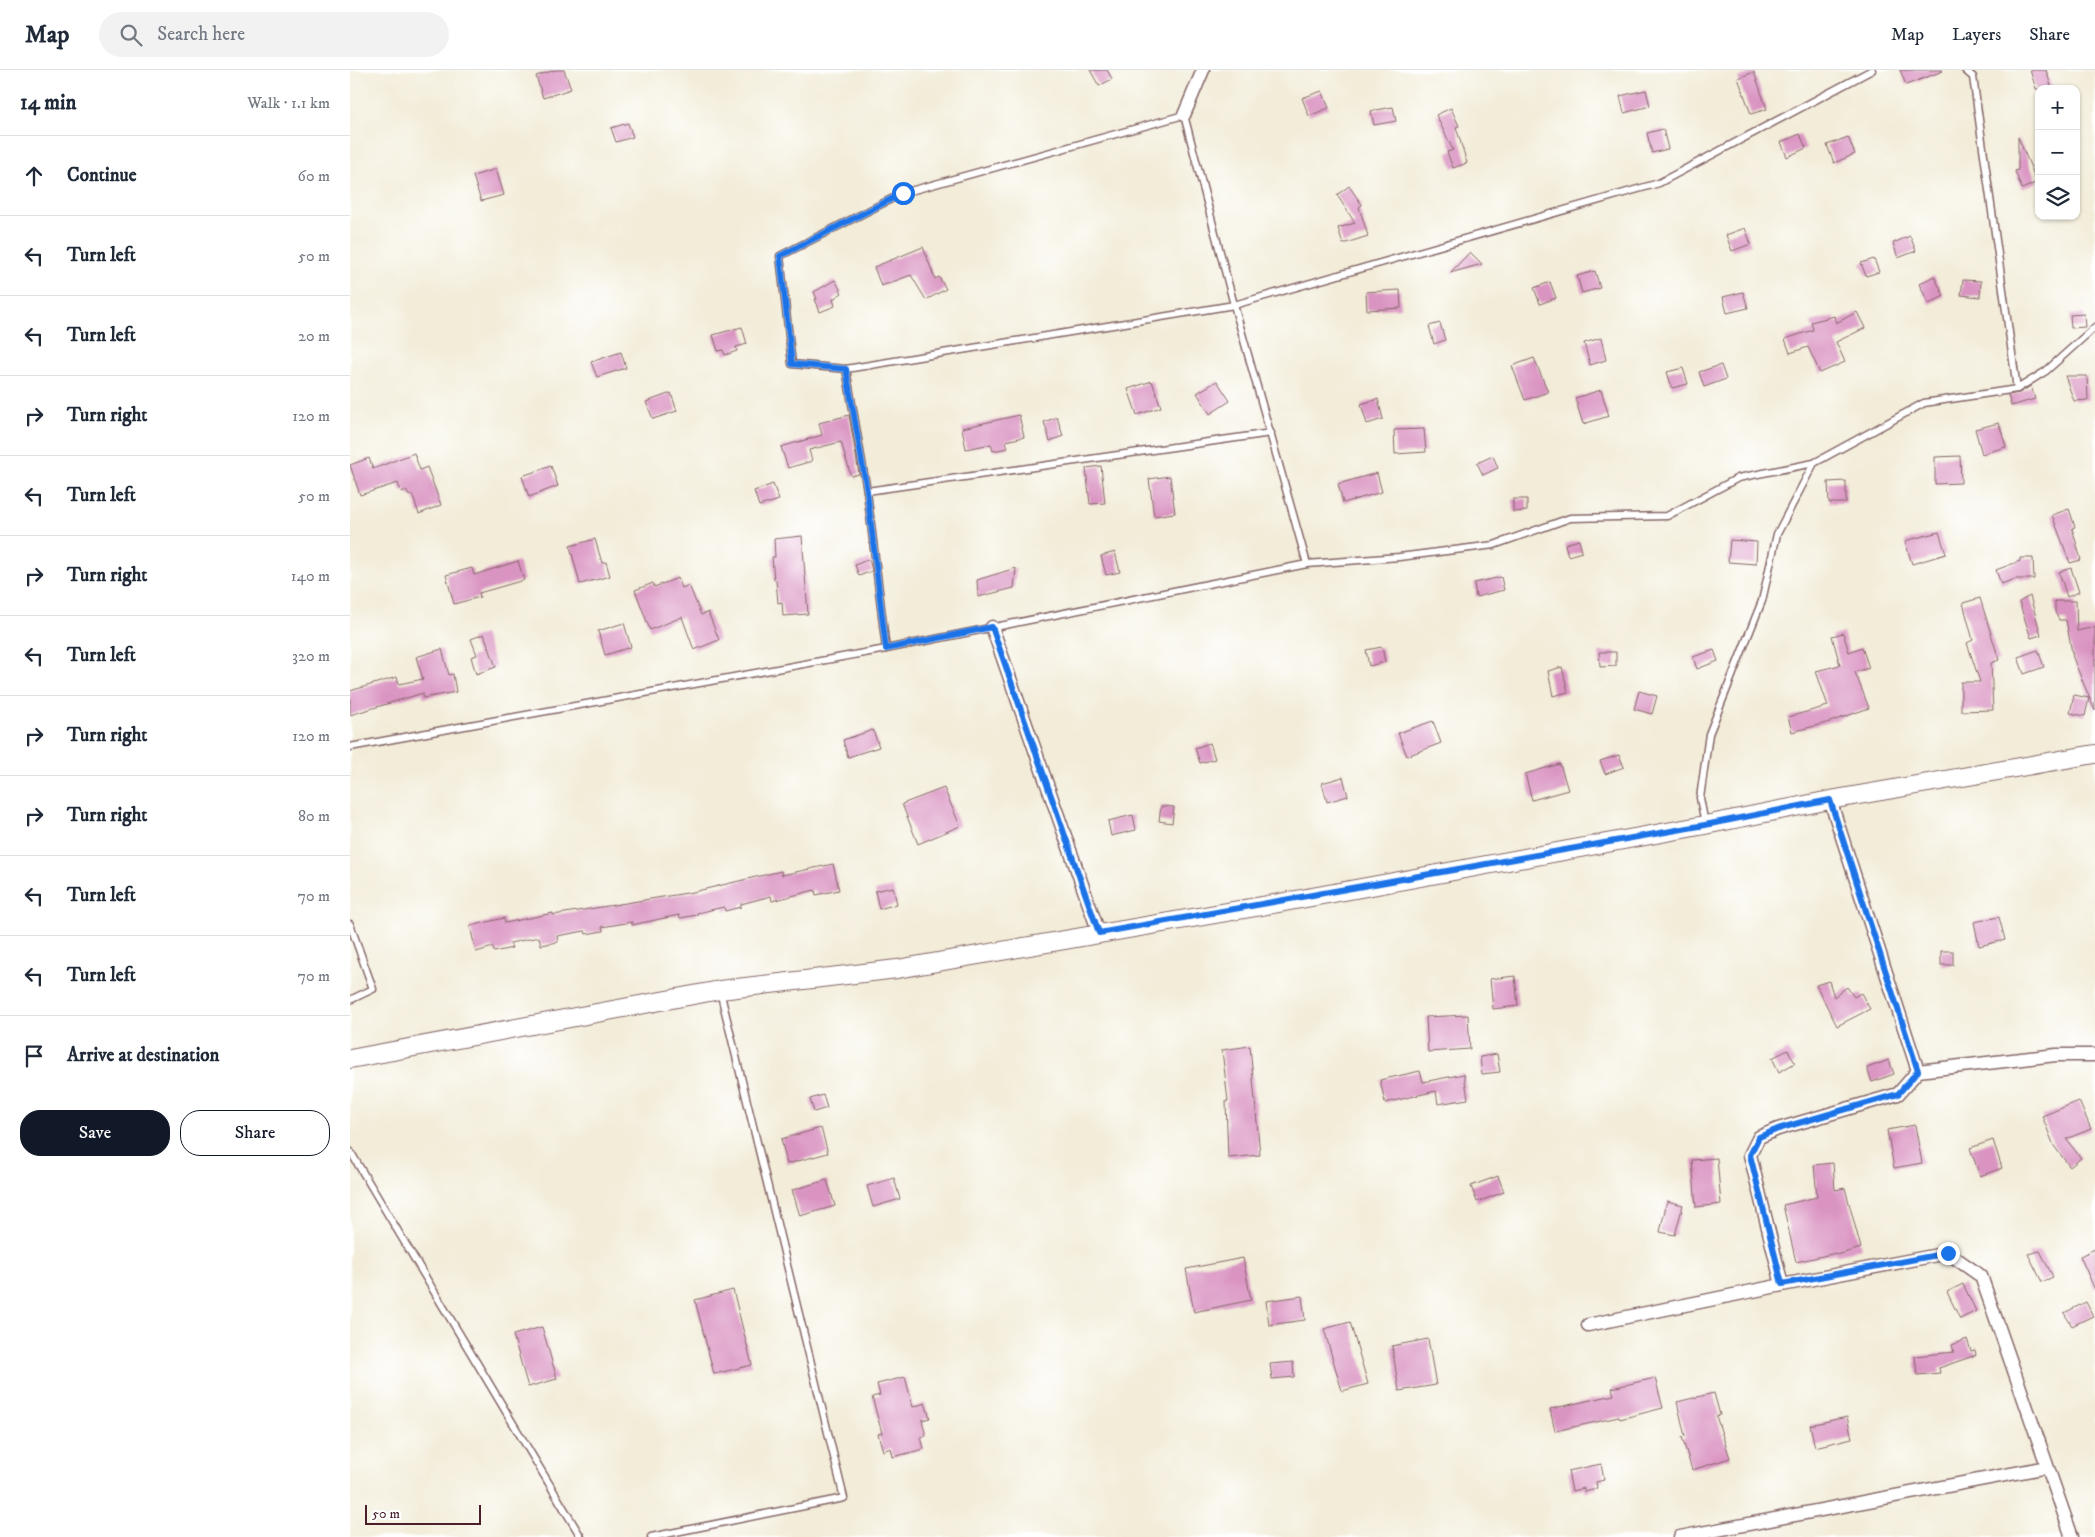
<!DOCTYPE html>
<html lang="en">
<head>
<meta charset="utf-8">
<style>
  :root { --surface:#fff; --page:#f2f2f3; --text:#1f2937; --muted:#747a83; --line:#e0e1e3; --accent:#111827 }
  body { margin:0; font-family:"IM FELL DW Pica",serif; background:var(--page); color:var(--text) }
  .controls { position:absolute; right:15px; top:15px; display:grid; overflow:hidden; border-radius:10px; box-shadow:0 1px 4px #0004 }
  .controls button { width:45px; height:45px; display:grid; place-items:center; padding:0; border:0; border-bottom:1px solid var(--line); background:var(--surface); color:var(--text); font:25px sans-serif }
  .scale { position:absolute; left:15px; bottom:12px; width:116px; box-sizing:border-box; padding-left:5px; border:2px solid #4a1f2b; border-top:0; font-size:14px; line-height:18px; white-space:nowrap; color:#4a1f2b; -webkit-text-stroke:4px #fff; paint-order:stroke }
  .stop { position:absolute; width:15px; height:15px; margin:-11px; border:4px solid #1a73e8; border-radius:50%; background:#fff }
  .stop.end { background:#1a73e8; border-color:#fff; box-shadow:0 1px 5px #0008 }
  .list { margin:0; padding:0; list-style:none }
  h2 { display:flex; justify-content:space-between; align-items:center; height:65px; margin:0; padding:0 20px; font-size:21px }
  h2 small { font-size:16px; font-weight:400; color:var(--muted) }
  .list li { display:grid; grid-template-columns:32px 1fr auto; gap:15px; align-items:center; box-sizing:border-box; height:80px; padding:0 20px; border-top:1px solid var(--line) }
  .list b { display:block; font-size:19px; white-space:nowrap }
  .list em { font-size:16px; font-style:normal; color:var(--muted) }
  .actions { display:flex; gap:10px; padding:15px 20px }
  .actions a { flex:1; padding:11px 0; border:1px solid var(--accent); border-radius:20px; text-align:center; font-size:18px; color:var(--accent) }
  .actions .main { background:var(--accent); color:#fff }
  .icon { flex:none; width:28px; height:28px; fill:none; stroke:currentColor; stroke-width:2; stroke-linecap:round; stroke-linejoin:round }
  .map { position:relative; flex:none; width:1745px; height:1467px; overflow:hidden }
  header { display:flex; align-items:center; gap:30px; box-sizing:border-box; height:70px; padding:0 25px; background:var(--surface); border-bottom:1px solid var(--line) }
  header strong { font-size:24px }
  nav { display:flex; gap:28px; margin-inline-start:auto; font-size:18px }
  .search { width:350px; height:45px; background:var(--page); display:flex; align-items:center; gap:12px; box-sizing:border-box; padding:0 18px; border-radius:28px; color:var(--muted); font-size:19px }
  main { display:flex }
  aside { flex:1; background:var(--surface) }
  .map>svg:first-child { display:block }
</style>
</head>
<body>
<header>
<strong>Map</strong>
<div class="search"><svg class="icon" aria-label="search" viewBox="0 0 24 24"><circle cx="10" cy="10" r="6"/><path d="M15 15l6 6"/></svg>Search here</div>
<nav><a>Map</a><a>Layers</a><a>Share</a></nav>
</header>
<main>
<aside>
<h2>14 min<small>Walk · 1.1 km</small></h2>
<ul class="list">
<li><svg class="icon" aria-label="ahead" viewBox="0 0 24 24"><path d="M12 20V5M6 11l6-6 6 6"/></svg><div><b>Continue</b></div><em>60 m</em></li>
<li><svg class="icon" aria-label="left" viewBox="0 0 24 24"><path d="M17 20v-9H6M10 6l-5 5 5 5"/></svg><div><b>Turn left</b></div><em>50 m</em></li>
<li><svg class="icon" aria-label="left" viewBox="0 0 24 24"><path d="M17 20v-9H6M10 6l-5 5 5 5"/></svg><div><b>Turn left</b></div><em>20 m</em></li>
<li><svg class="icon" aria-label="right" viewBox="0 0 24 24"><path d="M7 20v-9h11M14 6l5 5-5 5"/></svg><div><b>Turn right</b></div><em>120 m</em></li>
<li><svg class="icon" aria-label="left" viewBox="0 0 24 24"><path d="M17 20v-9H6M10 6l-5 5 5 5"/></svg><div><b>Turn left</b></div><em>50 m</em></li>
<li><svg class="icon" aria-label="right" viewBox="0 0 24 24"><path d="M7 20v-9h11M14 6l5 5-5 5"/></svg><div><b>Turn right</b></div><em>140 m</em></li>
<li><svg class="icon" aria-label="left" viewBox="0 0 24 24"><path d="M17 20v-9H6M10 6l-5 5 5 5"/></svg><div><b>Turn left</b></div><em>320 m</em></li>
<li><svg class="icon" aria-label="right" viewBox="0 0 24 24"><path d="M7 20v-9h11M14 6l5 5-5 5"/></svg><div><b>Turn right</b></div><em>120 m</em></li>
<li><svg class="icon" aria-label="right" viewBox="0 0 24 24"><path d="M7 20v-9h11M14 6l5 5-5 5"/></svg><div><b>Turn right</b></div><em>80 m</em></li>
<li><svg class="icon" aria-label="left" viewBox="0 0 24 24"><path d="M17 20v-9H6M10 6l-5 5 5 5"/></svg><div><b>Turn left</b></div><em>70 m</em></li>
<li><svg class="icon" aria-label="left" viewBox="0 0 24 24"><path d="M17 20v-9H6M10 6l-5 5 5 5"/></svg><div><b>Turn left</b></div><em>70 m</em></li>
<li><svg class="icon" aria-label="arrive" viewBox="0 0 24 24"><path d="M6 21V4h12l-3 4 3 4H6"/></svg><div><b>Arrive at destination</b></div></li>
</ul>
<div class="actions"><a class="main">Save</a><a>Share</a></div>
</aside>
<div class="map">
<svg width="1745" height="1467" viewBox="0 0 1745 1467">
  <rect width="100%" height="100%" fill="#fff"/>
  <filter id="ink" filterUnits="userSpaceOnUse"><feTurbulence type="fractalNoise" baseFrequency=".02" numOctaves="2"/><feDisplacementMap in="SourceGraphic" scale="10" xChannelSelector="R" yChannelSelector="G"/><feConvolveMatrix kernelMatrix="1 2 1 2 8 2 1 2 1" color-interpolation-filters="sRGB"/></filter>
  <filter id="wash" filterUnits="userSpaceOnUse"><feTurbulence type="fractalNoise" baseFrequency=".0096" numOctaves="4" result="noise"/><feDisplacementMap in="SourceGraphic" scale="20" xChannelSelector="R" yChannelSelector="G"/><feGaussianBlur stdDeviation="1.12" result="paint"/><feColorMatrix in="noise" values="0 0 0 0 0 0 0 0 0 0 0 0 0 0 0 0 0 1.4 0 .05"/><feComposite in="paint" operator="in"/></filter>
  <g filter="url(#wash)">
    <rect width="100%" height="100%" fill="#f2ecd8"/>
    <g id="blocks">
      <g fill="#da94c2">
        <polygon points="205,0 214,0 221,19 193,28 186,6"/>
        <polygon points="740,0 757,0 762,9 749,16"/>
        <polygon points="1550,0 1592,0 1593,1 1556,15"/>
        <polygon points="1680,0 1696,0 1702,19 1686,19"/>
        <polygon points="1404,2 1417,39 1401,44 1388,8"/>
        <polygon points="1296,20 1300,36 1274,43 1270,26"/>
        <polygon points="972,21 979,38 959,46 952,28"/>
        <polygon points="1043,37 1046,51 1024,55 1021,41"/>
        <polygon points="1101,38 1109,56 1106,57 1117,93 1103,98 1097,82 1103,80 1086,45"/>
        <polygon points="278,53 283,67 266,72 261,58"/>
        <polygon points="1313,59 1318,79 1302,83 1297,63"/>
        <polygon points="1450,64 1456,78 1437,87 1431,72"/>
        <polygon points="1498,67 1505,84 1484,93 1477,75"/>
        <polygon points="1668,67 1687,112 1672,119 1665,101 1668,100"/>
        <polygon points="146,99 154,125 131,131 123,106"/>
        <polygon points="999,116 1012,135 1009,137 1018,166 993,174 988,158 1005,153 987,125"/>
        <polygon points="1395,158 1401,174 1382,181 1376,165"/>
        <polygon points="1560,166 1566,181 1548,188 1543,173"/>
        <polygon points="573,177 585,209 589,207 596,219 576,230 561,205 531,216 524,197"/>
        <polygon points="1120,182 1132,194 1100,203"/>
        <polygon points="1524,189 1529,202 1516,206 1511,193"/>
        <polygon points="1245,201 1250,218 1232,223 1227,206"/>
        <polygon points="1584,206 1594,226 1579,234 1569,214"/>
        <polygon points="485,210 492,223 483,229 485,236 470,242 465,229 467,229 464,222"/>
        <polygon points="1613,210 1631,211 1630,227 1611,225"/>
        <polygon points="1200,212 1206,228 1190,234 1184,218"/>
        <polygon points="1050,220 1051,238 1017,240 1016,222"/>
        <polygon points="1393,222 1398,238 1377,243 1373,227"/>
        <polygon points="1507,242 1515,258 1486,272 1495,292 1470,303 1458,277 1440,283 1435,269 1463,260 1461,252 1484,246 1486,253"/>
        <polygon points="1734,244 1735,257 1721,258 1720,245"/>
        <polygon points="1090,253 1095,270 1084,274 1079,256"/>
        <polygon points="392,257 397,274 386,277 387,281 375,285 373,280 368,281 363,265"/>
        <polygon points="1251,268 1256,290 1240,295 1234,273"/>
        <polygon points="271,282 276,298 247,307 241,292"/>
        <polygon points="1184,288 1198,322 1175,330 1162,296"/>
        <polygon points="1371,295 1376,309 1354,317 1349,302"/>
        <polygon points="1333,298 1338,314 1322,318 1317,302"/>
        <polygon points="1715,306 1737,306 1738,330 1724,331"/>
        <polygon points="802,311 811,337 787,345 778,319"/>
        <polygon points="867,311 880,331 860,344 847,323"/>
        <polygon points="1681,316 1685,329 1661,336 1658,325 1669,323"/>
        <polygon points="1251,320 1259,346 1233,354 1225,328"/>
        <polygon points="321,323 327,341 303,349 296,332"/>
        <polygon points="1028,329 1033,349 1017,354 1011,334"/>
        <polygon points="499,345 509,404 501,406 491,372 459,380 462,391 438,398 431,377 472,365 469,353"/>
        <polygon points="669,345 674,367 656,371 658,378 643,381 641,374 616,379 612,358"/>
        <polygon points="707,347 713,366 700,371 694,352"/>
        <polygon points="1649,353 1656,377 1632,384 1625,359"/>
        <polygon points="1074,359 1076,382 1045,384 1044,360"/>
        <polygon points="64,383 70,400 77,397 91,435 69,444 62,424 59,426 56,420 51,422 48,413 10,425 0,395 19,388 23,399"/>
        <polygon points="1143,386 1148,398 1133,405 1127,393"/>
        <polygon points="1610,386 1611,413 1585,414 1585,387"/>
        <polygon points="201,396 208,416 179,427 172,406"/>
        <polygon points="751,396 755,433 740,434 736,398"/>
        <polygon points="1027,403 1032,422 993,433 988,414"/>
        <polygon points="820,406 825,443 804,446 799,409"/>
        <polygon points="1496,411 1496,433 1479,433 1478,412"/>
        <polygon points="423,414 429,430 409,436 404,421"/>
        <polygon points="1163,429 1177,429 1177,441 1163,442"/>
        <polygon points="1719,439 1725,457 1722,458 1731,490 1720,493 1702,445"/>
        <polygon points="1589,462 1596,484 1562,494 1555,471"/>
        <polygon points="452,466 458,544 433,546 432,532 428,533 426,510 424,510 422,487 425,487 424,469"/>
        <polygon points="245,469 252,493 256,492 260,506 230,514 220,476"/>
        <polygon points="1229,470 1232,482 1218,486 1215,474"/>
        <polygon points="1380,470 1407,472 1406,494 1378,492"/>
        <polygon points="765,482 770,502 756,505 751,486"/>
        <polygon points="1670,488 1683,488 1684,509 1665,509 1651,514 1646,500 1670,491"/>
        <polygon points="519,489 522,501 509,506 505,495"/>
        <polygon points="168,491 174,510 129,523 130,527 104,534 96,505 122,498 124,505"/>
        <polygon points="666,498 664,518 628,527 627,510"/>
        <polygon points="1721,498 1729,522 1717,527 1709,502"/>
        <polygon points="1151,507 1154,520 1126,527 1124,513"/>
        <polygon points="328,508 332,518 339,515 351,545 358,542 369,570 344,580 332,547 300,560 285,520 303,513 304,517"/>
        <polygon points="1680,526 1691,565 1681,568 1669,532"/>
        <polygon points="1630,528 1649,590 1641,593 1643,640 1611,641 1611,612 1630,612 1617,573 1623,570 1613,533"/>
        <polygon points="1705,531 1726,531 1727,561 1745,557 1745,641 1723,588 1716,550 1709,550 1705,542"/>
        <polygon points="274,553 281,577 255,585 248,561"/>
        <polygon points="1493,563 1499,582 1512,577 1519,598 1505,602 1519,638 1480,652 1442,662 1438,647 1478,636 1466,601 1490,595 1482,566"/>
        <polygon points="134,564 146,597 126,604 121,587 127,585 121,569"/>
        <polygon points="1032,577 1035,592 1019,596 1016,580"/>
        <polygon points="92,579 99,605 103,604 106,622 73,628 73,623 0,645 0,621 47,607 49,614 73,609 66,587"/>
        <polygon points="1364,580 1368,591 1347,599 1343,587"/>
        <polygon points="1688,580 1694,597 1674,604 1668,587"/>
        <polygon points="1249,582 1266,582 1266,596 1250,597"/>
        <polygon points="1212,597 1218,622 1203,626 1198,601"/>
        <polygon points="1289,621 1307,626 1302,644 1284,639"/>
        <polygon points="1724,625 1739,628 1735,646 1720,643"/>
        <polygon points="1083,651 1091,673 1057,686 1048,663"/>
        <polygon points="523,660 529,677 498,687 493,670"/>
        <polygon points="860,673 865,689 850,693 845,678"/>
        <polygon points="1269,685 1274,697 1255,704 1250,691"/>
        <polygon points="1210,694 1218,720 1182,730 1175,704"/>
        <polygon points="993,707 998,726 977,732 972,713"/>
        <polygon points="594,718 610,756 568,774 552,734"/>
        <polygon points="811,736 824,737 822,753 809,751"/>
        <polygon points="783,745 786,760 761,766 758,751"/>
        <polygon points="483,794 489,820 466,825 465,820 422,831 421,826 391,834 391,837 375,841 374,837 347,843 347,845 330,848 329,845 282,855 282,852 252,857 253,861 236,864 235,861 207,866 208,872 191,875 189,867 160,873 162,878 144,882 143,877 126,882 120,856 154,848 155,853 203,843 203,845 343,822 431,801 432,805"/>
        <polygon points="543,817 547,834 529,839 525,821"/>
        <polygon points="1649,847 1655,870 1629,876 1624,852"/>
        <rect x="1591" y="881" width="12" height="14"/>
        <polygon points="1165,906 1168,936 1143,939 1140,909"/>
        <polygon points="1479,911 1484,927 1497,917 1504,927 1511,923 1520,939 1487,956 1466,915"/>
        <polygon points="1118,945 1120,979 1078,982 1076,947"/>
        <polygon points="900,976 910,1085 878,1088 876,1031 878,1031 872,980"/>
        <polygon points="1438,980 1445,993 1429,1002 1422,988"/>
        <polygon points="1147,984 1150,1002 1132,1004 1130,987"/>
        <polygon points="1539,990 1544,1004 1522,1012 1517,998"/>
        <polygon points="1070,1001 1073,1012 1114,1004 1118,1029 1088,1034 1086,1021 1035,1033 1030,1010"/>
        <polygon points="473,1025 477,1038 464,1042 460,1029"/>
        <polygon points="1729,1031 1741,1059 1716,1069 1731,1088 1720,1097 1704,1076 1692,1046"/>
        <polygon points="1565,1055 1572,1093 1544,1098 1537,1060"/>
        <polygon points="471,1058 478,1083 437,1094 431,1069"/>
        <polygon points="1643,1070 1652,1098 1630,1106 1620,1078"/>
        <polygon points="1367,1088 1371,1134 1346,1137 1342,1090"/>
        <polygon points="1483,1093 1485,1120 1495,1118 1511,1178 1487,1185 1486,1183 1446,1192 1433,1135 1467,1127 1464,1095"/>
        <polygon points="1148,1106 1154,1122 1127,1132 1121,1116"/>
        <polygon points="544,1108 550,1129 523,1137 517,1116"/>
        <polygon points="477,1110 485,1136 450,1146 442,1120"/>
        <polygon points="1317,1131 1333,1135 1325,1165 1310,1162"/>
        <polygon points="1745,1179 1745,1220 1730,1186"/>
        <polygon points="1690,1181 1703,1207 1692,1212 1678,1184"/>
        <polygon points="893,1188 901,1230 844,1242 836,1199"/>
        <polygon points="1613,1214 1626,1241 1610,1249 1597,1222"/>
        <polygon points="383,1220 402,1295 364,1304 345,1230"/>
        <polygon points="952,1226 955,1250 919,1255 916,1231"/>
        <polygon points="1736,1232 1743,1246 1722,1256 1714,1243"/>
        <polygon points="1000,1252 1018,1314 992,1321 974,1259"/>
        <polygon points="192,1257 207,1309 178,1317 163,1265"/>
        <polygon points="1078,1269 1086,1315 1049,1321 1042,1276"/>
        <polygon points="1617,1269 1621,1281 1625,1280 1626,1285 1589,1298 1590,1303 1567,1305 1565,1286 1604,1282 1602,1275"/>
        <polygon points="943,1292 944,1307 922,1309 920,1294"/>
        <polygon points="555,1307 563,1337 575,1333 580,1348 572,1350 576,1366 571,1367 574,1379 543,1387 541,1378 533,1381 528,1364 532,1363 522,1327 530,1325 527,1314"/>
        <polygon points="1305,1308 1313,1338 1270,1349 1269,1347 1205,1361 1200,1339 1264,1325 1262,1318"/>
        <polygon points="1364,1323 1370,1345 1366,1346 1380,1388 1342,1400 1332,1367 1335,1366 1327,1332"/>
        <polygon points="1497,1347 1502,1368 1465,1377 1460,1355"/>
        <polygon points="1251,1394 1254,1410 1246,1412 1247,1419 1234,1422 1234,1418 1222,1421 1218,1401"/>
      </g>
    </g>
  </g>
  <g filter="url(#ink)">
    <use href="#blocks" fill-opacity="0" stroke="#856768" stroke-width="1"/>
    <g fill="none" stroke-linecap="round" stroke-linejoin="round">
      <defs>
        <g id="lane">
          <polyline points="1615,0 1623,7 1667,319"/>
          <polyline points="496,299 517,421 536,579"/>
          <polyline points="517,421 921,363"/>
          <polyline points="957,494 1049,487 1144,475 1220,448 1317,446 1388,408 1464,393"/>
          <polyline points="0,677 536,579 957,494 884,235 834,45 553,123 430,186 442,294 496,299 884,235 1309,113 1522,0"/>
          <polyline points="1355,754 1350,728 1359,664 1412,531 1427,464 1464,393 1574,333 1667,319 1696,301 1745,257"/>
          <polyline points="0,854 23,919 0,930"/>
          <polyline points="0,1081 231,1467"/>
          <polyline points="301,1467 494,1428 370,921"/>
        </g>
        <g id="street">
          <polyline points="834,45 853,0"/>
          <polyline points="642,557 749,863"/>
          <polyline points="1480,730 1568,1001 1548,1024 1428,1059 1409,1067 1400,1085 1432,1215 1598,1183 1631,1206 1722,1467"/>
          <polyline points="1568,1001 1706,985 1745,985"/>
          <polyline points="1238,1255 1432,1215"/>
          <polyline points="1330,1467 1697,1397"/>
        </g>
        <polyline id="secondary" points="0,989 370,920 547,899 929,833 1355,755 1480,730 1745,684"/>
      </defs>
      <use href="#lane" stroke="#856768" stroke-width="9"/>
      <use href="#street" stroke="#856768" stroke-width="15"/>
      <use href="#secondary" stroke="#856768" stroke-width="20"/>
      <use href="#lane" stroke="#fff" stroke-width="6"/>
      <use href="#street" stroke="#fff" stroke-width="12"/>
      <use href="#secondary" stroke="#fff" stroke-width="18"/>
    </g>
  </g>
  <g fill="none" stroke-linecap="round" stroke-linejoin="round" filter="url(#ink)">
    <polyline stroke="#1a73e8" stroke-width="6" points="553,123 430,186 442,294 496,299 517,421 536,579 642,557 749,863 1355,755 1480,730 1568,1001 1548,1024 1428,1059 1409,1067 1400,1085 1432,1214 1598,1183"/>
  </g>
</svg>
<div class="controls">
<button>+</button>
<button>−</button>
<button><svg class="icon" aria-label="layers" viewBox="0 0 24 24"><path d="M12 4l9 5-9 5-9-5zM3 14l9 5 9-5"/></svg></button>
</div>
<div class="scale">50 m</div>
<div class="stop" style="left:553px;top:123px"></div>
<div class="stop end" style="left:1598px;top:1183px"></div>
</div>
</main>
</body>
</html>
